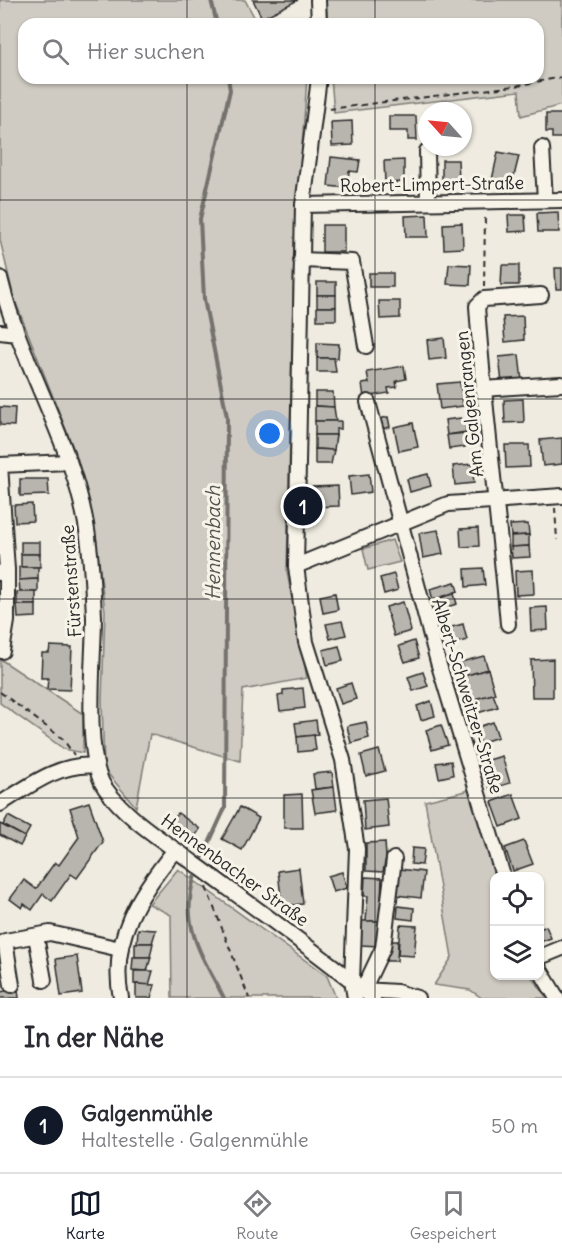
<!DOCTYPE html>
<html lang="de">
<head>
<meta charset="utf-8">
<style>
  :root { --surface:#fff; --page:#f7f7f7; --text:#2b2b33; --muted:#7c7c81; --line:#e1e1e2; --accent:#111827 }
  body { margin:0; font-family:Delius,sans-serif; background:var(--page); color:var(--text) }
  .controls { position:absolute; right:18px; bottom:18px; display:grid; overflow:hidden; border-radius:12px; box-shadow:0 2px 4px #0004 }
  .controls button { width:54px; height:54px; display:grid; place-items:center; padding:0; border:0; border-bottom:2px solid var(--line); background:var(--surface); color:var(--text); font:30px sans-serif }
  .compass { position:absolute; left:418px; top:102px; width:54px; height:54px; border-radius:50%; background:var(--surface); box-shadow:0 2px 4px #0004; rotate:297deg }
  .you { position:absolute; left:270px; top:434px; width:21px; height:21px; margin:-15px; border:4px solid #fff; border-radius:50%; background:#1a73e8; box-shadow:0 0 0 9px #1a73e833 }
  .badge { display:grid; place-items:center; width:39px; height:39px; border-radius:50%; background:var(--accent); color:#fff; font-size:20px; font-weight:700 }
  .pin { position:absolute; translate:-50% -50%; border:3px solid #fff; box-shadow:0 2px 6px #0006 }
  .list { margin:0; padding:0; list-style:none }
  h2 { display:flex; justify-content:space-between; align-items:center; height:78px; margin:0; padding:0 24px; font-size:26px }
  h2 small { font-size:20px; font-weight:400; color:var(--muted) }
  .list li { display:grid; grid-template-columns:39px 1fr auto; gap:18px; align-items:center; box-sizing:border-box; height:96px; padding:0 24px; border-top:2px solid var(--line) }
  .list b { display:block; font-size:22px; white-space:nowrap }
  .list p { margin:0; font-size:20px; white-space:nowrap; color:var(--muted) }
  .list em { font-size:20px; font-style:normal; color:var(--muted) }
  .icon { flex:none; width:33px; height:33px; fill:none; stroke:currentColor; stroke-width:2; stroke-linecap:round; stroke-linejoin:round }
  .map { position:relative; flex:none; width:562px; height:998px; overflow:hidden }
  .search { position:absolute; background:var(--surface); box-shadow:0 2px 4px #0004; left:18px; right:18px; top:18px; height:66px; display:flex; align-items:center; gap:15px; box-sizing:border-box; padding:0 21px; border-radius:18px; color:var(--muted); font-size:22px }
  .sheet { height:174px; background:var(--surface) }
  nav { display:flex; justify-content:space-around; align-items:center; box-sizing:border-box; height:84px; border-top:2px solid var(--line); background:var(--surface); font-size:16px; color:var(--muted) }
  nav a { display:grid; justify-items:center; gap:3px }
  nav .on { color:var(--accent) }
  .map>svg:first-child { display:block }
</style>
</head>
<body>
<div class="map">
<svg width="562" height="998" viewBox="0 0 562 998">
  <rect width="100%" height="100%" fill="#efebe0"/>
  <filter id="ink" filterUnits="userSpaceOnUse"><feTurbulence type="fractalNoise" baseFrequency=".0167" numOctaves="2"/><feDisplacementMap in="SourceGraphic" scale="12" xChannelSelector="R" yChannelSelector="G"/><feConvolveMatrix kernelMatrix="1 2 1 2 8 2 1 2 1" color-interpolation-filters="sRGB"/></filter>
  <g filter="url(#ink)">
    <g fill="#cfcbc2" stroke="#7d7b76" stroke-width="1.5">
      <polygon points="0,0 245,0 258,24 24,24 24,78 307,78 294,254 287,572 307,678 243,690 240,761 150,734 136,807 104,769 102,700 105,611 96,538 78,460 14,298 0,240"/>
      <polygon points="326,0 562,0 562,105 521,116 519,91 334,113 331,78 538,78 538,24 328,24"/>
      <polygon points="392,540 400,562 368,570 363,549"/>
      <polygon points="0,659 83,714 83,753 64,749 0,703"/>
      <polygon points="470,790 495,876 494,976 531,976 547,998 482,998 470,990 434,985 452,957 425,801"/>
      <polygon points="178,869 327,976 336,998 172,998 171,915 149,904"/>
    </g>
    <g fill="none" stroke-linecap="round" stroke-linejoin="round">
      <g stroke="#74726e" stroke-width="4">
        <polyline points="211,0 217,24"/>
        <polyline points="200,863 225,808 227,417 204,299 200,219 230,90 228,78"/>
        <path d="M197,870C177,921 201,954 224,998"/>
      </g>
    </g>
    <g fill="#b8b5ae" stroke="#2b2b2b" stroke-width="1.5">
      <polygon points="253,0 298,0 262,18"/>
      <polygon points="546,114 562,114 562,138 552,138 552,132 546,132"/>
      <polygon points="389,116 416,116 417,140 408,140 408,131 389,131"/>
      <polygon points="352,121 353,145 332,146 331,122"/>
      <polygon points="498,152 519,156 512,184 492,180"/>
      <polygon points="331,157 360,160 358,172 349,171 347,188 328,186"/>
      <polygon points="404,160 404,182 385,183 384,161"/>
      <polygon points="442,160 458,160 459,181 442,180"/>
      <polygon points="558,212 559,232 538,232 537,213"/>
      <polygon points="427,215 428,237 406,237 405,216"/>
      <polygon points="508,215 525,215 526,231 509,232"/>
      <polygon points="462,223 463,248 444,249 443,224"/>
      <rect x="322" y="225" width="22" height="27"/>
      <polygon points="449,264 471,265 470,285 447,284"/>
      <polygon points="502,265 519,265 519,285 501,285"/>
      <polygon points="555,268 562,268 562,289 556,289"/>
      <rect x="369" y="273" width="24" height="14"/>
      <rect x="317" y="282" width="19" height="13"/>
      <rect x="317" y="295" width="19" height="12"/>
      <polygon points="379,301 400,301 400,318 380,319"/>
      <rect x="317" y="307" width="19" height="13"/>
      <polygon points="523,316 524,340 505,342 503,317"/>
      <polygon points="444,338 446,358 429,360 427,340"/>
      <polygon points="317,343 339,344 338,358 317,358"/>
      <polygon points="519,355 522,381 502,383 499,357"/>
      <polygon points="317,358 334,358 336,372 317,372"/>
      <polygon points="404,366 406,379 396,381 397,387 388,388 389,393 364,397 362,384 369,383 367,372"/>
      <polygon points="460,382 463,406 440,409 437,384"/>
      <polygon points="315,392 333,392 334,407 315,406"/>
      <polygon points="523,399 524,422 505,423 504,400"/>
      <polygon points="315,406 334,407 336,421 315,421"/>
      <polygon points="0,407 15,408 14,426 0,425"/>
      <polygon points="388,417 390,427 377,430 374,420"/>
      <polygon points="461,418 465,421 466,432 447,435 445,420"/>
      <polygon points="315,421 341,421 341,429 336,429 336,435 315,435"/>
      <polygon points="413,423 418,447 399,451 394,427"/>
      <polygon points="466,433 468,444 465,447 449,449 447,435"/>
      <polygon points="315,435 336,435 334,450 315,449"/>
      <polygon points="562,438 562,464 543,466 540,440"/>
      <polygon points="505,445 529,445 530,467 506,468"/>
      <polygon points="315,449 334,450 331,464 315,464"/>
      <polygon points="472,464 474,483 455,485 453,466"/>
      <polygon points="369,474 371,492 351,495 349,476"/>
      <polygon points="428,474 431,486 410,492 407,479"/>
      <polygon points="20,479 48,479 49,495 20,496"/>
      <polygon points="338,486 339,506 312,507 311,487"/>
      <polygon points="32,504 33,521 15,522 14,505"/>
      <polygon points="528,524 529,535 511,536 510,525"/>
      <polygon points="478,528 479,546 461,547 460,529"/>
      <polygon points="438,530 443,554 423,558 419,533"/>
      <polygon points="529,535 529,546 511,547 511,536"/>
      <rect x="21" y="542" width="19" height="12"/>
      <polygon points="529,546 530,557 512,558 511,547"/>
      <rect x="21" y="554" width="19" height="13"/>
      <polygon points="19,567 38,567 38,579 19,580"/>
      <polygon points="483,568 485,585 466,587 465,569"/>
      <polygon points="533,570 534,594 516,595 515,571"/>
      <polygon points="394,574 398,590 384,594 380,578"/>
      <polygon points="38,579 38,592 20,592 19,580"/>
      <polygon points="455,582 458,591 433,600 430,589"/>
      <rect x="17" y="592" width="19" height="13"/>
      <polygon points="335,593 338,610 323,613 320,596"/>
      <polygon points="454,594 457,604 436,610 433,600"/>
      <polygon points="403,602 411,631 394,636 386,607"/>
      <polygon points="17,605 36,605 36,617 18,618"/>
      <polygon points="547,607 548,630 531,631 530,608"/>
      <polygon points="342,621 346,635 330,639 326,624"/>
      <polygon points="463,624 467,640 452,644 448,628"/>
      <polygon points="414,641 419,658 405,662 399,646"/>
      <polygon points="50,646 72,647 70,690 47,689 48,678 41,678 42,653 49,653"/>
      <polygon points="339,646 343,661 327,665 323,650"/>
      <polygon points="484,656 488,669 464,676 461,662"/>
      <polygon points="553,659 553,697 532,697 531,660"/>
      <polygon points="488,669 495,694 471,700 464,676"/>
      <polygon points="423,672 428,686 413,691 408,677"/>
      <polygon points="351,683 356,699 341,704 336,688"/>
      <polygon points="303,688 305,708 280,711 278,696 283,695 283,690"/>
      <polygon points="493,694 498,707 474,714 468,701"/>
      <polygon points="431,701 435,716 421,720 417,706"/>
      <polygon points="316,720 318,735 297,737 295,723"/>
      <polygon points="366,722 369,738 351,743 347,726"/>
      <polygon points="493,722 498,737 480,743 475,728"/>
      <polygon points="441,725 448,745 432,750 426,730"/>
      <polygon points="314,735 316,750 298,752 297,737"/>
      <polygon points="379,750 385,771 366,776 361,755"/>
      <polygon points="502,756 510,783 490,789 482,762"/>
      <polygon points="451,761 453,775 439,778 436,763"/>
      <polygon points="332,772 334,787 315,789 313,774"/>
      <polygon points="334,787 337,810 315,813 311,790"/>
      <polygon points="302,794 303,828 284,828 284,795"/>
      <polygon points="513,794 522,819 501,827 492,802"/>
      <polygon points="386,798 389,827 365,830 363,800"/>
      <polygon points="89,802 103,842 77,878 71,874 52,901 43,894 32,910 24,904 22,908 10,899 24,880 36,889 55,862 59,865 79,837 70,808"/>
      <polygon points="240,807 259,818 242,850 222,839"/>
      <polygon points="178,813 200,829 192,841 169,825"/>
      <polygon points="8,816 30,828 25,837 3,825"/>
      <polygon points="0,824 25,837 20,846 0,835"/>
      <polygon points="524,841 533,864 513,871 505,848"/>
      <polygon points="385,842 386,857 383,872 366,871 366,843"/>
      <polygon points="412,848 424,849 422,865 411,864"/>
      <polygon points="299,868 303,904 282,906 278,871"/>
      <polygon points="399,869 424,872 421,898 396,895"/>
      <polygon points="342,872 347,888 333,892 328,876"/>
      <polygon points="365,877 382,878 380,921 366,921 368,896 364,896"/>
      <polygon points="398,906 414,908 413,920 397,918"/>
      <polygon points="362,921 380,921 379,946 361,945"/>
      <polygon points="400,925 417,926 414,956 398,955"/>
      <polygon points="546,926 551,938 540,942 540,929"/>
      <polygon points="138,929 156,930 152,943 137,943"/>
      <polygon points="387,941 398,941 397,961 386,961"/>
      <polygon points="135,943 153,943 150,957 135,957"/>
      <polygon points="77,956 82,993 61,996 56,959"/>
      <polygon points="133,957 151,957 147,971 132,970"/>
      <polygon points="134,971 153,971 149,985 134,984"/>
      <polygon points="136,984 155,985 151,998 136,998"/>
      <polygon points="18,989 19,998 0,998 0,992"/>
    </g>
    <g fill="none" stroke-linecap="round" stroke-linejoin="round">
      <defs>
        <g id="minor">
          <polyline points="318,0 319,24"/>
          <polyline points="319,78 303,205 296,566 306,642 343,760 357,849 352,981 355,998"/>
          <polyline points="542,148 545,200"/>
          <polyline points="427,151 428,202"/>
          <polyline points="303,205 562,200"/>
          <polyline points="301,260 352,262 366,346"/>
          <path d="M0,278C22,370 79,450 89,545C92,569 93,593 94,617C94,658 83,756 105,788C128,820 164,841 195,864C255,908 316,951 373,998"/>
          <polyline points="0,332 17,334"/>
          <polyline points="483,389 561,384"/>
          <polyline points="368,402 438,662 503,876"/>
          <polyline points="296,566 448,504 562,496"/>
          <polyline points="0,573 7,570 0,465 69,462"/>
          <path d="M508,624C499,518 484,412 477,306L484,299L541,295"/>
          <polyline points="2,651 7,621 7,570"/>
          <path d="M0,804C29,786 60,762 96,766"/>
          <polyline points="394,859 383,948 363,990 397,992 417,998"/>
          <polyline points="36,936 44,980"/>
          <polyline points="540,957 562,948"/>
          <polyline points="540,970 557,998"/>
          <polyline points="12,985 5,941 50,933 120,949"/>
          <path d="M121,998C109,939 140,893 175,850"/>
        </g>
      </defs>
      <use href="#minor" stroke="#2b2b2b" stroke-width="18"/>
      <g stroke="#2b2b2b" stroke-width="2" stroke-dasharray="6 4.5" stroke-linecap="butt">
        <polyline points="329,109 515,86 562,77"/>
        <polyline points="484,287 485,215"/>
        <polyline points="555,508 557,540"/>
        <polyline points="0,692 63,739 74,755"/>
        <polyline points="206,887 249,998"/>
      </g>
      <use href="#minor" stroke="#f7f3e8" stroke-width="14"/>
    </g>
  </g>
  <path fill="none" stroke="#2b2b2b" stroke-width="1.5" stroke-opacity="0.55" d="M187,0V24M375,0V24M187,78V998M375,78V998M0,200H562M0,399H562M0,599H562M0,798H562"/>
  <g text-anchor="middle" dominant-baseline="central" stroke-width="6" stroke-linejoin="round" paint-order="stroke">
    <g font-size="18" fill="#2b2b2b" stroke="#f7f3e8">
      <text transform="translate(432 184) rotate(-1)">Robert-Limpert-Straße</text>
      <text transform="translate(469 404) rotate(-96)">Am Galgenrangen</text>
      <text transform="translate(71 581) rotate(-94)">Fürstenstraße</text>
      <text transform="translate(468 696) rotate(73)">Albert-Schweitzer-Straße</text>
      <text transform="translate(235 870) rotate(36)">Hennenbacher Straße</text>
    </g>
    <g font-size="20" font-style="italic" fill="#555552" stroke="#f7f3e8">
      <text transform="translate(212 543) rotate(-90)">Hennenbach</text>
    </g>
  </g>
</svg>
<div class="controls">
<button><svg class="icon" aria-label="locate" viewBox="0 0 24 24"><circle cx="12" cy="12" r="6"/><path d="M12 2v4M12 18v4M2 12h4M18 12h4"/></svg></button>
<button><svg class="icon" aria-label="layers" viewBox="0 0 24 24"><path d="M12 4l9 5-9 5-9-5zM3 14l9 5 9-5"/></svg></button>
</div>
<svg class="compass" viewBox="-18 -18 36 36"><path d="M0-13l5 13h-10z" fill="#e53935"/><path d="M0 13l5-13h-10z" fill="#7c7c81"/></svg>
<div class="you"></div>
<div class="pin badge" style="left:303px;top:506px">1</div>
<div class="search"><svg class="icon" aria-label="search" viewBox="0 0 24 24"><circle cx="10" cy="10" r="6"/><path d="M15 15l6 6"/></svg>Hier suchen</div>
</div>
<section class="sheet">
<h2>In der Nähe<small></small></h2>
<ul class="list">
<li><span class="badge">1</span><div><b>Galgenmühle</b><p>Haltestelle · Galgenmühle</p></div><em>50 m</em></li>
</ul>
</section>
<nav>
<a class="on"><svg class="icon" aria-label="map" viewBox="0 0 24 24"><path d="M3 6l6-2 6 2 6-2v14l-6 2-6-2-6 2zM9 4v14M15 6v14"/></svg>Karte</a>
<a><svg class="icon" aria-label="directions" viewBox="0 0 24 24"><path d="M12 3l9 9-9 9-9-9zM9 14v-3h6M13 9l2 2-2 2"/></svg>Route</a>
<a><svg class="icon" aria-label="saved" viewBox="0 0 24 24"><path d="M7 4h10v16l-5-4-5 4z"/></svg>Gespeichert</a>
</nav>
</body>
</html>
